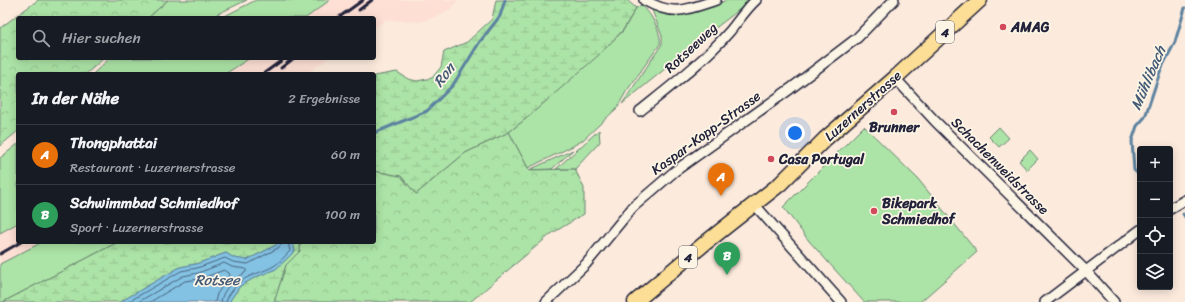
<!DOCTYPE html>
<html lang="de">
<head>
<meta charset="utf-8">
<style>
  :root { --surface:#171b24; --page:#20242c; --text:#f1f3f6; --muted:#9ea1a6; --line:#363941; --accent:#d1495b }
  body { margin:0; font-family:Sriracha,sans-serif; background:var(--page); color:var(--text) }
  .controls { position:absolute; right:12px; bottom:12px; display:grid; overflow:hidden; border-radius:4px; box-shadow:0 2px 10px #0003 }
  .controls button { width:36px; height:36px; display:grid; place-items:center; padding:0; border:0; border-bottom:1px solid var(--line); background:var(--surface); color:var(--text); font:20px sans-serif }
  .you { position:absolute; left:795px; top:133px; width:14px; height:14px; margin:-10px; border:3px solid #fff; border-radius:50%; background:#1a73e8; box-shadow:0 0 0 6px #1a73e833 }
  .badge { display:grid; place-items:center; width:26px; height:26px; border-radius:50%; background:var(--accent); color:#fff; font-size:13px; font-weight:700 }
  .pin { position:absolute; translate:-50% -33px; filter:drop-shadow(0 1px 2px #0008) }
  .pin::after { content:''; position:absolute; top:21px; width:14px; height:12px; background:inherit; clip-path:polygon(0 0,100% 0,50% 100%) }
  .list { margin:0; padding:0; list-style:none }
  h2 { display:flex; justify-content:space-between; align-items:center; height:52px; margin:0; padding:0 16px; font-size:17px }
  h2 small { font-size:13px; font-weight:400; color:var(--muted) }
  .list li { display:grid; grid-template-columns:26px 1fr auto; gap:12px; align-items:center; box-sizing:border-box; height:60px; padding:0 16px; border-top:1px solid var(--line) }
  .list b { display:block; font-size:15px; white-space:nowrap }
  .list p { margin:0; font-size:13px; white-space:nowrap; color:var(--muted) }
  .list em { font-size:13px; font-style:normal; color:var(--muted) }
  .icon { flex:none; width:22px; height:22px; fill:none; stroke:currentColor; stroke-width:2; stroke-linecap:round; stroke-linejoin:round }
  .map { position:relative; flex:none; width:1185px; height:302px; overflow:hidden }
  .search { position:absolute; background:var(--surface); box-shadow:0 2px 10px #0003; left:16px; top:16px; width:360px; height:44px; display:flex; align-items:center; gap:10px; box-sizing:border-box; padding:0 14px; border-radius:4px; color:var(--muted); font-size:15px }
  .panel { position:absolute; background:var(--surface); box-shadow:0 2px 10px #0003; left:16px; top:72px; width:360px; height:172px; border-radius:4px }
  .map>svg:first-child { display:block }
</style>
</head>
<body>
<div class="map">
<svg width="1185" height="302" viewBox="0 0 1185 302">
  <defs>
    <pattern id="forest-crowns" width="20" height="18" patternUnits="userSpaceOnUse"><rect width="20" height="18" fill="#ace3a6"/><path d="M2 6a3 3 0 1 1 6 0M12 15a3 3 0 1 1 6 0" fill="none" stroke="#94c290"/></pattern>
    <pattern id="wetland-marsh" width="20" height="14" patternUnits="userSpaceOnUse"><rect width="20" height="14" fill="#ace3a6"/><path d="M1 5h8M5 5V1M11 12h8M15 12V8" fill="none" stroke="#94c290"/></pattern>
  </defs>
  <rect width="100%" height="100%" fill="#fcebdd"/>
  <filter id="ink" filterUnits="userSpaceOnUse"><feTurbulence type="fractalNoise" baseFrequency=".025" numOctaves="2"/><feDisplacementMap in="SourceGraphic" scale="8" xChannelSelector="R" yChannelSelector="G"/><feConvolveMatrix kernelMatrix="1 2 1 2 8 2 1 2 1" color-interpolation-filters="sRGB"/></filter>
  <g filter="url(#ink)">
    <g fill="#fddfd4">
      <polygon points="330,0 458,0 452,8 439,16 420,22 386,20 374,28 374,18 306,18"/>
      <polygon points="250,58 329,58 306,74 225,74"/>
      <polygon points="18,223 18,242 42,242 0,264 0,233"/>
    </g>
    <g fill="#ace3a6" stroke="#678270">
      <polygon points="168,0 247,0 209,18 148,18"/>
      <polygon points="256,0 330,0 306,18 221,18"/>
      <path d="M727,0H752L709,33L622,104L662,44V36L652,10C683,19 698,11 727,0Z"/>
      <path d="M641,5C650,11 662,33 660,44L626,92L617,108L583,140L573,146L528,168L509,132L528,117L623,31L636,8Z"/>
      <polygon points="110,58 250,58 225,74 93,74"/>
      <polygon points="864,126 918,179 977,252 920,302 864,302 809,241 783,207"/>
      <polygon points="999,127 1009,138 999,147 989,137"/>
      <polygon points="599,130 600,142 575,169 556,169"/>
      <polygon points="18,144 18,223 0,233 0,158"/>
      <polygon points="573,150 552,169 529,170"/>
      <polygon points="1030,150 1038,159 1027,170 1019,161"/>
      <polygon points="42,242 118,242 3,302 0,302 0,264"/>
    </g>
    <g fill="url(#forest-crowns)" stroke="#678270">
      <polygon points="38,0 168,0 148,18 18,18 18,58 104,58 86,74 18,74 18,131 0,146 0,28"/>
      <polygon points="509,132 529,170 575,169 584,188 584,214 551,234 470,302 274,302 286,265 300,251 300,242 374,242 374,171 401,176 416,194 465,153"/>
    </g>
    <g fill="url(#wetland-marsh)" stroke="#678270">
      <polygon points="496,0 627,0 636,8 623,30 601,53 528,117 509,132 465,153 416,194 401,176 374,171 374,76 397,72 408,79 417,81 432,78 441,67 444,52 467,42 492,19"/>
      <polygon points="118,242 279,242 276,245 247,260 234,258 226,253 196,264 180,267 120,302 3,302"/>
      <polygon points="292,242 300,242 300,251 286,265 274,302 229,302 240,286 256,277 276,269 295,251"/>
    </g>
    <polygon fill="#83c2e3" stroke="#5c82a0" points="279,242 292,242 295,251 276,269 256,277 240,286 229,302 120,302 180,267 196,264 226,253 234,258 247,260 276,245"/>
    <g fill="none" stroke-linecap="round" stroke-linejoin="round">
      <g stroke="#49627e" stroke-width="1">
        <polyline points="128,302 181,271 197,268 225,258 233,262 248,264 278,248 281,245 281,242"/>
        <path d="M138,302L183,276L198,273L224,263L232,267L246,269V272C235,279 222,289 221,302"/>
        <polyline points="150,302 185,281 200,279 224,270 229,273 230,275 217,294 215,302"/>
        <path d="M226,302C227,298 229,295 232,291C244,274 258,275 274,266C280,262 285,256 290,251L288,242"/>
      </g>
      <g stroke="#5c82a0" stroke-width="3">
        <polyline points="374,133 427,111 453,85 479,43 500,16 505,0"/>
        <polyline points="1140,176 1134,170 1132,141 1137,126 1145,117 1161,69 1175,42 1185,8"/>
        <polyline points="1183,214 1185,217"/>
      </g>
      <defs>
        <g id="street">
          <path d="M644,0C674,17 686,10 716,0"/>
          <polyline points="895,78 935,121 1086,271 1114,302"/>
          <path d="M640,111C671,86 704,61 730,31C739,20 746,9 756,0"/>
          <polyline points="754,204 841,302"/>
          <polyline points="1170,209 1185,200"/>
          <polyline points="546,302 586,264 633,207 675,171 790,89 857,38 894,0"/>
          <polyline points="1045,302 1140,230"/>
        </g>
        <polyline id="primary" points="635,302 704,244 780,184 825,139 895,78 980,0"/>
      </defs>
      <use href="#street" stroke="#22223b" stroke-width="12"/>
      <use href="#primary" stroke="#22223b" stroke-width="17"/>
      <use href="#street" stroke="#fcf5e5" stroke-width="9"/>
      <use href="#primary" stroke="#fcde96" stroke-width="14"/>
      <g stroke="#22223b" stroke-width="3">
        <polyline points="359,10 372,0"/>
        <polyline points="338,18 363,0"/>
        <polyline points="281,68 294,58"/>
        <polyline points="263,74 285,58"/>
        <polyline points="0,254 21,242"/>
      </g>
    </g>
  </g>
  <g fill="#d1495b" stroke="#fcf5e5" stroke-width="1.5">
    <circle cx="1003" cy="27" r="4"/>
    <circle cx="894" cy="112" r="4"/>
    <circle cx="771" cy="159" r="4"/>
    <circle cx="874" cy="211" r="4"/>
  </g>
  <g text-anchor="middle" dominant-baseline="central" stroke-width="3.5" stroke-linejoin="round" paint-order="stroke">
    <g fill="#fcf5e5" stroke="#63616e" stroke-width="1">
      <rect x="936" y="21" width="18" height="22" rx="3"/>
      <rect x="679" y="246" width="18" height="22" rx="3"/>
    </g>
    <g font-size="13" font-weight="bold" fill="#22223b">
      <text x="945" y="32">4</text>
      <text x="688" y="257">4</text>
    </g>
    <g font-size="14" font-weight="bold" fill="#22223b" stroke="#fcf5e5" text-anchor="start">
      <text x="1011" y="27">AMAG</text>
      <text x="894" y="127" text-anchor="middle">Brunner</text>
      <text x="779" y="159">Casa Portugal</text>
      <text x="882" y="203">Bikepark<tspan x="882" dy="16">Schmiedhof</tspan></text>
    </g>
    <g font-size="14" fill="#22223b" stroke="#fcf5e5">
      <text transform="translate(691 48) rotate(-43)">Rotseeweg</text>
      <text transform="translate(863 106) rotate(-42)">Luzernerstrasse</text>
      <text transform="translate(706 133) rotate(-36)">Kaspar-Kopp-Strasse</text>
      <text transform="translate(1000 166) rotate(45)">Schachenweidstrasse</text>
    </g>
    <g font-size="15" font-style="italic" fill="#445a76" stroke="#fcf5e5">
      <text transform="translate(444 75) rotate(-53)">Ron</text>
      <text transform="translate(1148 78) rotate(-67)">Mühlibach</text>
      <text x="217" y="280">Rotsee</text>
    </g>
  </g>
</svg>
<div class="controls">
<button>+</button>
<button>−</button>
<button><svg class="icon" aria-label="locate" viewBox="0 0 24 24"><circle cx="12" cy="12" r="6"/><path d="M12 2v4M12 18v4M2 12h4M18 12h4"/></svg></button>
<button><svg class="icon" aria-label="layers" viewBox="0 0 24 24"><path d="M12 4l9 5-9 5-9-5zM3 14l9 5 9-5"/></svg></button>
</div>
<div class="you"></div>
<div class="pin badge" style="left:721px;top:196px;background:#e8710a">A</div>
<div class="pin badge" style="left:727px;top:275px;background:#2e9e5b">B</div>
<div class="search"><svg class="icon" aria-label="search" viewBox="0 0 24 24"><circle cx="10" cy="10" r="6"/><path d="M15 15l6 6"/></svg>Hier suchen</div>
<section class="panel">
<h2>In der Nähe<small>2 Ergebnisse</small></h2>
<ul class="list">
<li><span class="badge" style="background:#e8710a">A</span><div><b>Thongphattai</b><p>Restaurant · Luzernerstrasse</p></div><em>60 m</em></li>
<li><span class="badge" style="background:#2e9e5b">B</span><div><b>Schwimmbad Schmiedhof</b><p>Sport · Luzernerstrasse</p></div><em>100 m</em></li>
</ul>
</section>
</div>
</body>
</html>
